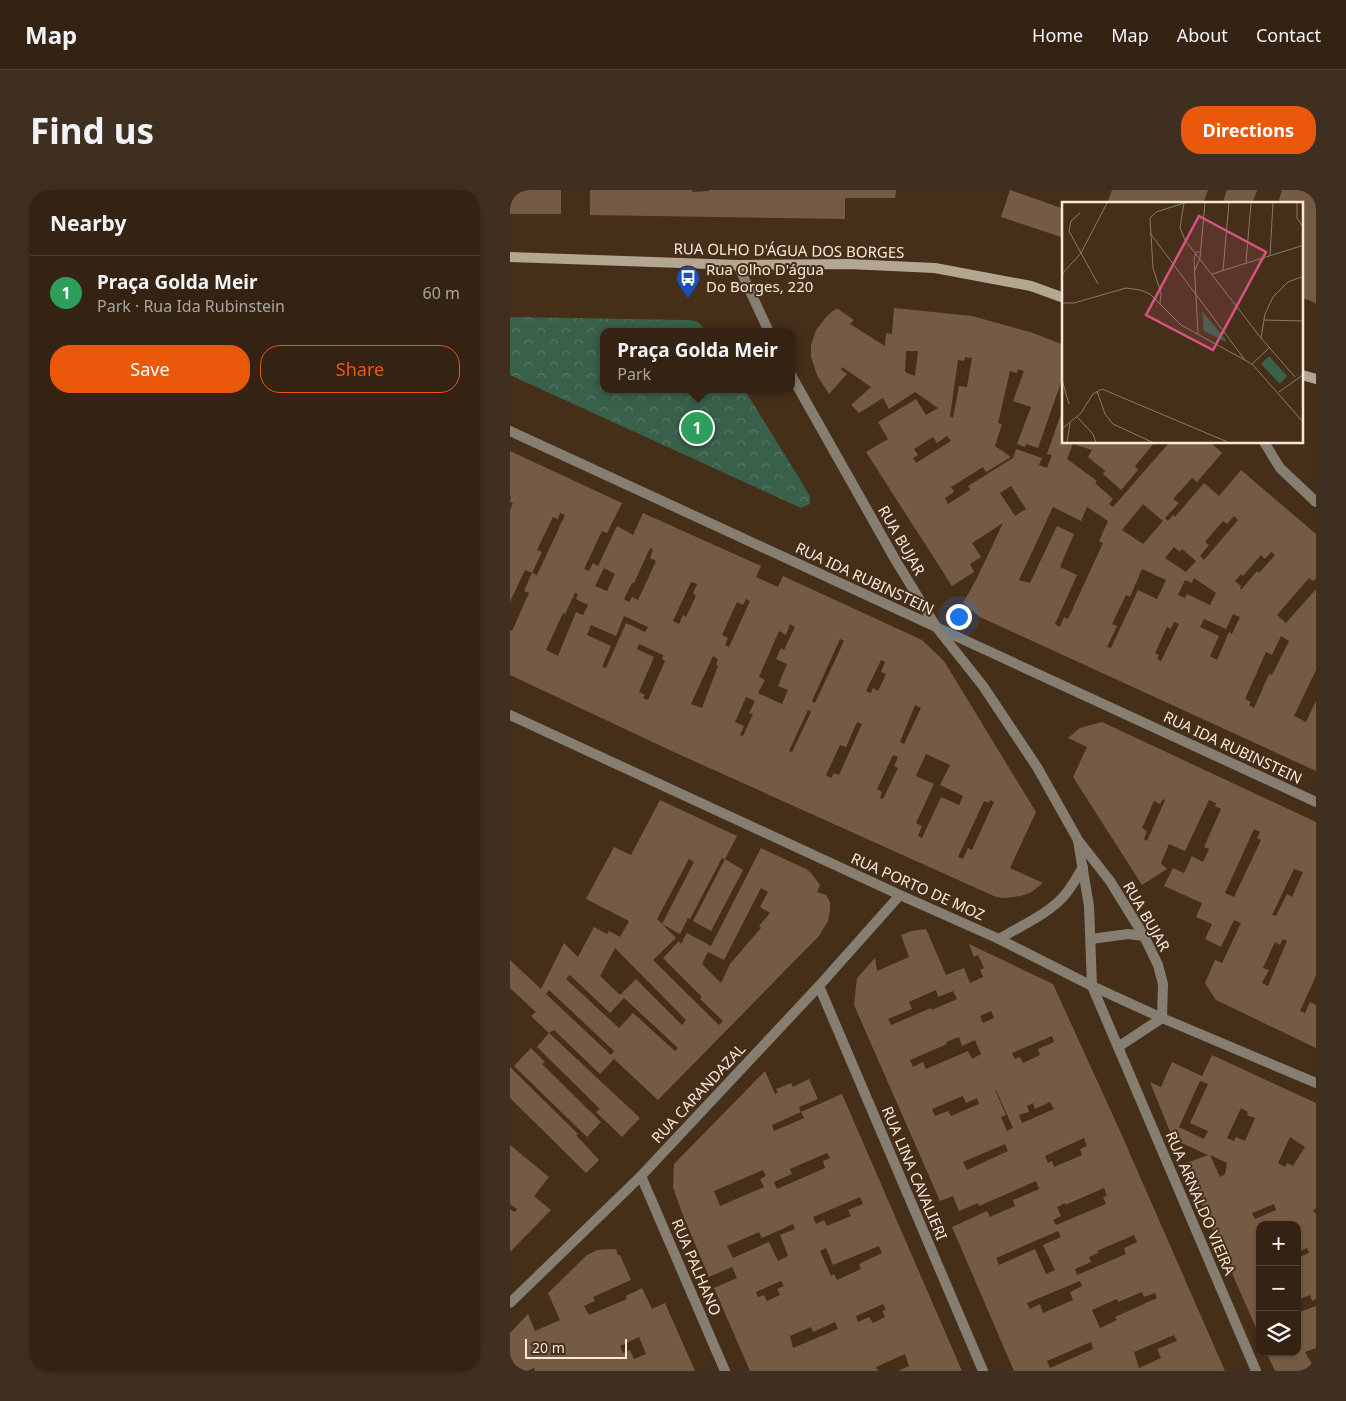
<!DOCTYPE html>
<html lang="en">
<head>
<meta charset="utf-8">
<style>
  :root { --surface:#342313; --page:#3f2f21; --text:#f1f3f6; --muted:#a9a4a0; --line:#4e4033; --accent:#ea580c }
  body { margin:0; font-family:"Noto Sans",sans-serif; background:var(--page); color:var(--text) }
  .controls { position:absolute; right:15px; bottom:15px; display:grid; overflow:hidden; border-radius:10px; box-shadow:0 1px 4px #0004 }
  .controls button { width:45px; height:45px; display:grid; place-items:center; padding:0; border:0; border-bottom:1px solid var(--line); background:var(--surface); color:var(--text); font:25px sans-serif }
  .scale { position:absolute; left:15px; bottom:12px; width:102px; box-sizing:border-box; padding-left:5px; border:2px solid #f8e8db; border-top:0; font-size:14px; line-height:18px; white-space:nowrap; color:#f8e8db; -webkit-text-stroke:4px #462f19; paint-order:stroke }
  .you { position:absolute; left:448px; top:426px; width:18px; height:18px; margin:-12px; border:4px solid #fff; border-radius:50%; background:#1a73e8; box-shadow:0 0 0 8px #1a73e833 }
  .badge { display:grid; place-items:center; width:32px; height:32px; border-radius:50%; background:var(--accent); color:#fff; font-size:16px; font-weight:700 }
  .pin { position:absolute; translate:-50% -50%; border:2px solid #fff; box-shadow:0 1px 5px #0006 }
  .popup { position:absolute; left:90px; top:138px; width:195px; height:65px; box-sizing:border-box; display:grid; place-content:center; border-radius:10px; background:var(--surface); filter:drop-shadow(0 1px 4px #0005); font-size:16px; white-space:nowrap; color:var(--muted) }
  .popup b { font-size:19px; color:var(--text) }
  .popup::after { content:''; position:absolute; left:50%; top:100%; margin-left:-10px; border:10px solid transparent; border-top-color:var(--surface) }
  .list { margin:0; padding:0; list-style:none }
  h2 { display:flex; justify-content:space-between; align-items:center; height:65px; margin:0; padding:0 20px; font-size:21px }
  h2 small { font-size:16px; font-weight:400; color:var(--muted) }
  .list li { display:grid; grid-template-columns:32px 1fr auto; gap:15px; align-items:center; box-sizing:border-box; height:75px; padding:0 20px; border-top:1px solid var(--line) }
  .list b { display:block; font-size:19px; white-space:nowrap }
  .list p { margin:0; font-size:16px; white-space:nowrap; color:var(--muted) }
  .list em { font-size:16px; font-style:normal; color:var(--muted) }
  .actions { display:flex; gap:10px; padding:15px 20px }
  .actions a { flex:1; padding:11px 0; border:1px solid var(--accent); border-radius:20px; text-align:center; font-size:18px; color:var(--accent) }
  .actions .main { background:var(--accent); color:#fff }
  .icon { flex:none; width:28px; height:28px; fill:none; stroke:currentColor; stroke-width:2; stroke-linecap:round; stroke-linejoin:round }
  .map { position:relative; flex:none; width:806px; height:1181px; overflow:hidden; border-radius:20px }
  header { display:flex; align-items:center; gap:30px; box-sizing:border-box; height:70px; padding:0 25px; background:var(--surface); border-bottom:1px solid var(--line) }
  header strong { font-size:24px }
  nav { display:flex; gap:28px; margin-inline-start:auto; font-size:18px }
  .intro { display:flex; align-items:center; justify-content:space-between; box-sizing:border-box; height:120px; padding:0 30px }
  h1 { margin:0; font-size:35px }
  .button { padding:12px 22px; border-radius:20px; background:var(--accent); color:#fff; font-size:18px; font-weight:700 }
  main { display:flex; gap:30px; padding:0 30px }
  aside { flex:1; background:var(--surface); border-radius:20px; box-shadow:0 1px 4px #0004 }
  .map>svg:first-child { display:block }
</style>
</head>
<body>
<header>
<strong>Map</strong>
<nav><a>Home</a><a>Map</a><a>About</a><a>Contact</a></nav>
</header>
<div class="intro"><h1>Find us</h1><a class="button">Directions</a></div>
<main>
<aside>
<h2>Nearby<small></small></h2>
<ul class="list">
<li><span class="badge" style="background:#2e9e5b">1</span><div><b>Praça Golda Meir</b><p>Park · Rua Ida Rubinstein</p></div><em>60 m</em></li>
</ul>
<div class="actions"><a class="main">Save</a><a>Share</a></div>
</aside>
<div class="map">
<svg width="806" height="1181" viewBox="0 0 806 1181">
  <defs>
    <pattern id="park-crowns" width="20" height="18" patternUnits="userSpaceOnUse" patternTransform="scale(1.25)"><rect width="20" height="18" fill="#39604b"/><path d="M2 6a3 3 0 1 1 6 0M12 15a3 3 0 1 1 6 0" fill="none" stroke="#567764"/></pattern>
  </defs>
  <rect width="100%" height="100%" fill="#462f19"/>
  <polygon fill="url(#park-crowns)" points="0,127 180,130 188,132 198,142 93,142 93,199 234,199 291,291 300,307 300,314 291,318 0,185"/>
  <g fill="#765b44" fill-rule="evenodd">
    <rect x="0" y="0" width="51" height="24"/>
    <polygon points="80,0 182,0 182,2 199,1 199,0 386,0 385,8 335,8 335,29 80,25"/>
    <polygon points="500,0 554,19 554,48 491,27"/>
    <polygon points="602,0 698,0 693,14 597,14"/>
    <polygon points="717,0 747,0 743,11 746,12 745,14 712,14"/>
    <polygon points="772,0 806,0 806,113 792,108 792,14 768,14"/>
    <path d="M384,118L462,126L520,142L554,155V184L528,258L516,254L515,257L507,254L521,217L503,211L514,181L508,179L507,183L500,181L488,233L492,234L485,256L501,267L476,282L473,277L441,297L444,302L435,308L438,314L460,300L458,296L503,268L506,259L532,268L529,275L537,278L542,265L537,264L553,218L554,252H645L625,276L628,280L611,300L593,284L595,281L578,267L582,260L563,254L557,269L587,291L585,293L603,309L599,314L603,317L658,254L656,252H700L712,263L687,292L682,288L663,309L669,313L655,328L658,331L663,325L665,327L694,293L709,306L731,280L806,344V388L803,391L799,388L767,425L776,433L806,399V480L784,526L796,532L806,511V581L470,427L453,413L466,390L493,333L462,353L471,367L460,374L464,382L442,396L356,262L378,249L368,232L406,209L416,225L428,218L405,202L379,219L373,208L349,223L341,215L361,197L332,177L331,180L337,184L319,204L307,185L301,167V155L306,140L316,127L324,120L328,119L344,130L340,134L375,156L376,143L382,144ZM396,161H408L405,186L395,182ZM455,167L462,168L457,197L449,196L443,228L440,226L448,170L454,171ZM437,246L441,251L406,273L403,268L408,265L404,259L423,247L427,253ZM501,296L516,319L505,326L490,303ZM633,314L653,331L633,354L612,340ZM543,317L571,331L577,317L598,331L589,351L593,353L558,429L554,427L550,437L545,434L567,385L550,377L564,344L547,336L520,393L509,390ZM724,326L728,330L694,370L690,366L699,355L695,352L713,331L717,334ZM664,357L670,362L672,359L686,371L676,382L655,368ZM761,362L765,365L749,383L747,381L731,400L730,398L731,396L725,391L731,384L733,386L751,365L755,369ZM632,379L656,390L647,409L628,400L601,458L597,457L607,436L602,434L616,405L620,407ZM684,388L706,403L700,415L677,404L675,408L668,405L675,390L682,393ZM723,424L730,427L722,444L719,442L707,470L700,466L709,446L690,437L694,429L716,439ZM664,432L669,434L651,471L647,469L649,465L645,463L657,437L661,439ZM771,446L779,451L762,485L759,484L744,518L739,515L741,512L735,509L756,462L762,465Z"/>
    <path d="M0,261L112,313L97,343L92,341L74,379L79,381L83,373L88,376L107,336L123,345L133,323L251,376L246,387L268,397L273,386L412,450L434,471L526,622L500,678L533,693L520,703L510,706L495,708L486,707L166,563L0,485V440L2,441L19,403L14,401L22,383L15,380L0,412V320L3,313L0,312L1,306L0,305ZM50,323L55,325L27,385L22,383L32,362L27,360L43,327L48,329ZM140,358L143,360L140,368L146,371L128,410L122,407L119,412L114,409L122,393H124ZM94,378L105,384L97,401L85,396ZM181,392L187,394L183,403L186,406L176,427L173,425L169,434L163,431ZM65,403L68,404L66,409L78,415L73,425L66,422L48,466L36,460L53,423L55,424ZM236,409L240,411L219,457L215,455L218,448L212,445L227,412L233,415ZM114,426L138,437L135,442L116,433L96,478L92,477L101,456L77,445L81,435L106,446ZM280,434L285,437L274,460L271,458L266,469L277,474L268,496L278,500L272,514L248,503L255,490L249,487L269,441L276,445ZM330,449L334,451L305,513L302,511ZM129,454L153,465L152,469L155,471L138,510L133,508L135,505L129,502L144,467L127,459ZM203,466L208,469L206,475L208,476L192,518L181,514ZM371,470L375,472L371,482L376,484L368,501L363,498L361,503L356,501ZM236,507L245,511L239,523L243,524L233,546L230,545L234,536L225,532ZM405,515L411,518L394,554L390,552ZM298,520L301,522L282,562L279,561ZM347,532L352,534L329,585L324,583L321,588L316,585L330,555L336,557ZM416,564L440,575L430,595L453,606L449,615L431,607L412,648L408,646L412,636L406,633L424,594L406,586ZM383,565L388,567L384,576L388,578L373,609L370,608L372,602L367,599ZM480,610L484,612L462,660L458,658L453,669L448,667L474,611L479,613Z"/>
    <path d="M592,532L806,632V786L790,821L795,823L800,812L806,815V858L706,810L695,793L705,770L712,773L731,733L724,730L711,757L695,749L702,734L686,727L692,713L654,696L663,678L674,683L682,666L693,672L699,659L694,657L711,619L705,616L706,613L699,610L675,661L659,654L651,673L657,679L632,695L563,587L577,557L558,548L570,538ZM653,609L655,610L637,651L634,649L637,641L632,638L644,611L650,614ZM744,639L750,642L747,648L751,650L724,707L715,703ZM784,679L793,682L782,707L777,704L766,726L762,725ZM773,749L777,751L758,796L752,793L759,780L753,778L765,752L770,755Z"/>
    <path d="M150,610L227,646L215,669L233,680L201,741L183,731L215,669L212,668L180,729L178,728L170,744L152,734L184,672L179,669L147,729L166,748L143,770L209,835L213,831L190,809L192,807L153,768L169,751L171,754L177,743L201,756L251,658L296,679L301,683L310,695L307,702L316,705L320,712V721L318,731L309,746L148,910L104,869L90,884L44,840L39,843L21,826L26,822L0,798V770L31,799L54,753L68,767L84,737L97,744L99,741L110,747L119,731L76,709L104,657L121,665ZM251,698L258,702L250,717L260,723L249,736L251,738L220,774L211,793L192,774L198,762L214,770ZM105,758L176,830L172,835L126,789L110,805L90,786ZM60,785L100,823L114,808L168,858L165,861L123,823L109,838L56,789ZM39,800L104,861L101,865L36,804Z"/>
    <path d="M416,739L436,785L454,778L460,793L473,787L470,780L474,778L468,765L464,767L459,754L543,794L610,941L715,1181H504L442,1037L477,1021L480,1027L505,1016L503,1010L529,999L526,991L469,1016L468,1013L449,1021L443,1006L430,1011L344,815L347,788L365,768L367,781L399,767L391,745L402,741ZM426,800L428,807L443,801L447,809L422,820L421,818L381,835L378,829L402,819L399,812ZM481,821L484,828L473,833L470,826ZM542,846L544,852L528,859L530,865L513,873L510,867L505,869L502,863ZM449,847L452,856L465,850L471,864L462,869L458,861L416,879L413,872L403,877L400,870L437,854L436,852ZM485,900H486L503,938L497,941L491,927L496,925ZM453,906L456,913L467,908L469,914L441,926L438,921L425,926L422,919ZM540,912L544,919L512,933L509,925L519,922L517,916L523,913L525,919ZM574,948L577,956L570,959L572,965L544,977L542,971L538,973L535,966ZM495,954L498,961L457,980L453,972ZM594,998L597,1006L593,1007L596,1014L546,1035L543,1030L551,1026L547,1017L555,1013V1015ZM548,1041L551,1047L533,1055L545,1080L536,1084L525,1059L489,1075L486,1068ZM624,1045L627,1052L614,1058L616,1064L567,1085L565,1079L581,1072L579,1067L588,1063L587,1061ZM570,1091L572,1096L560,1102L563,1110L533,1123L530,1114L520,1119L517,1113ZM632,1102L634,1107L645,1103L647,1108L605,1127L607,1130L590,1138L582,1120L607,1109L608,1112ZM664,1145L667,1151L647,1159L651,1168L629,1178L624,1162ZM581,1152L583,1159L540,1178L537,1171Z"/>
    <polygon points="39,843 130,928 112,947 86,922 90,919 27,857"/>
    <polygon points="21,858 35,872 32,874 91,932 77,947 4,876"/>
    <path d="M702,865L806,913V1018L803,1021L806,1024V1109L802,1111L800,1105L787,1110V1068L799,1063L797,1058L788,1062L787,1035H750V1072L746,1074L750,1078V1147L674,974L698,965L663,949L640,892L651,897L662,872L692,886ZM690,891L698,894L680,933L698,941L694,949L669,937ZM731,918L738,922L737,925L745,928L735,951L726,947L724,951L717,948ZM780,947L795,957L783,976L777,973L775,977L768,973ZM700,965L717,973L715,984L710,987ZM764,1014L766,1020L745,1029L742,1023Z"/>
    <polygon points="0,877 68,944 66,945 89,970 76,983 0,908"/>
    <path d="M255,881L265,904L268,903L266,899L281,893L283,897L299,889L308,909L289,917L291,922L332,904L452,1181H388L399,1176L395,1164L366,1177L368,1181H240L204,1098L227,1088L222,1077L199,1087L172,1023L163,997L164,974ZM291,922L294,928L264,941L262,935ZM317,963L320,968L313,971L315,978L267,999L264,992L282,984L280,979ZM253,980L256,986L250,989L254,997L210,1016L204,1001ZM350,1007L353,1014L338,1020L341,1026L317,1036L314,1030L306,1034L303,1027ZM283,1034L285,1039L270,1045L278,1066L268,1071L259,1052L223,1068L217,1056L249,1042L252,1048ZM369,1056L372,1063L349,1074L351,1079L327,1090L324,1084L321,1086L310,1061L316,1058L323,1075ZM271,1091L274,1096L267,1099L270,1105L257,1111L254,1105L248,1107L246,1102ZM373,1114L376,1120L372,1121L375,1127L363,1133L359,1127L348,1132L346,1126ZM325,1132L328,1139L283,1158L280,1146L301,1137L303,1142Z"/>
    <polygon points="0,955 39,987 24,1006 41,1020 0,1062 0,1019 5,1022 7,1019 0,1014"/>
    <path d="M101,1059H106L108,1065H110L121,1090L83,1107L85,1111L74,1116L79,1125L117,1109L116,1106L132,1098L142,1119L155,1113L185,1181H25L24,1178L17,1181H0V1143L18,1124L25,1141L50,1130L38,1103L77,1065L87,1060ZM129,1147L136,1164L124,1169L120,1160L113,1163L110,1156Z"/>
    <polygon points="806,1116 806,1158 795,1162 802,1174 806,1173 806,1181 765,1181 756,1162 787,1162 787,1123"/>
  </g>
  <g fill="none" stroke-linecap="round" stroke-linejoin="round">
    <g stroke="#867e71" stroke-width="10">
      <polyline points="228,75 259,142"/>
      <polyline points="281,185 386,371 427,438 473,496 527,577 568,650 600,691 634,746 648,775 653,794 652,828 608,857"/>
      <polyline points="0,241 806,612"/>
      <polyline points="754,252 770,278 806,312"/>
      <polyline points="0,525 390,705 489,749 582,796 652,828 806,893"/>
      <polyline points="568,651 579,716 582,796 746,1181"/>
      <path d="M489,749C510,736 537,725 554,706C562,697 567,687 573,677"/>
      <polyline points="581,749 618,744 634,746"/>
      <polyline points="309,796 473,1181"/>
      <polyline points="131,986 215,1181"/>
      <polyline points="0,1113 131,986 309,796 390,705"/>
    </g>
    <g stroke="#b4a792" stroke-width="10">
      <polyline points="0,67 228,75 338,74 425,78 521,96 554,108"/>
      <polyline points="792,185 806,189"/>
    </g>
  </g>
  <defs>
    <symbol id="bus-pin" viewBox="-11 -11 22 30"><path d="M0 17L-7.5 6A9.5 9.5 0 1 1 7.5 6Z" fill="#1a4fb4" stroke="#462f19"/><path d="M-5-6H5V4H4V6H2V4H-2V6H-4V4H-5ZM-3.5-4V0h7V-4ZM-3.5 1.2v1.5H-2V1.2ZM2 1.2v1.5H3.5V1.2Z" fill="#fff"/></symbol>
  </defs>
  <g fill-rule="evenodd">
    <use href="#bus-pin" x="164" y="74" width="28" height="38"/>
  </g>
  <g text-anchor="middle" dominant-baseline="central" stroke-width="4" stroke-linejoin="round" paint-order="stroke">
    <g font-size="15" fill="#f8e8db" stroke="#462f19">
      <text transform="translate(279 60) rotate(1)">RUA OLHO D'ÁGUA DOS BORGES</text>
      <text transform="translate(392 350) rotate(60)">RUA BUJAR</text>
      <text transform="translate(355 388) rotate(25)">RUA IDA RUBINSTEIN</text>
      <text transform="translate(723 557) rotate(25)">RUA IDA RUBINSTEIN</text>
      <text transform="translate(408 696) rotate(24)">RUA PORTO DE MOZ</text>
      <text transform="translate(637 726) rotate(60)">RUA BUJAR</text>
      <text transform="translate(188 903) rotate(-47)">RUA CARANDAZAL</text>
      <text transform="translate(405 983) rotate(67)">RUA LINA CAVALIERI</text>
      <text transform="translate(691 1013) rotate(67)">RUA ARNALDO VIEIRA</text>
      <text transform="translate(187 1077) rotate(67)">RUA PALHANO</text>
    </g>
    <g font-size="15" fill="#f8e8db" stroke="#462f19" text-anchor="start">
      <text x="196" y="79">Rua Olho D'água<tspan x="196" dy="17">Do Borges, 220</tspan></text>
    </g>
  </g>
  <g transform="translate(552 12)">
    <rect width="241" height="241" fill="#462f19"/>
    <path d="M140,109L164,138V140L142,129ZM207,154L225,174L218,182L199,162Z" fill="#39604b"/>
    <path fill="none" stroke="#8d7967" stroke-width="1" d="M122,1L118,26L123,38L199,136L233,175M235,1V16L242,26M18,11L9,19L7,29L36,82M88,31L183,158M208,53L211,1M184,60L189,1M133,68L138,56L143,1M161,68L167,1M0,72L19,51L45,1M150,72L242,43M0,101H12L64,86L78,88L88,92L119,123L190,162L242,221M98,102L99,91L91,66L88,16L94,10L122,1M202,118L242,119M136,132L132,58L134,50H139M199,136L203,112L211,95L226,80L242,74M190,162L207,146M0,178L7,202M35,189L43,212L51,222L92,241M217,190L242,172M15,215L31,232L34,241M0,227L19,211L31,192L40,187L168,241M5,241L8,221"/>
    <path fill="#d25681" fill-opacity="0.15" stroke="#d25681" stroke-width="2.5" d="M137,14L204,50L151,148L84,113Z"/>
    <rect width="241" height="241" fill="none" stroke="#f8e8db" stroke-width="2.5"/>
  </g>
</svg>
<div class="controls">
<button>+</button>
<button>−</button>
<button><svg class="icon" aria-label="layers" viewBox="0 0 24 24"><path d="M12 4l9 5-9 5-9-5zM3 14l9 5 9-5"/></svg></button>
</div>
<div class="scale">20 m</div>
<div class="you"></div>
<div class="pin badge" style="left:187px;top:238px;background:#2e9e5b">1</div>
<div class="popup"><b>Praça Golda Meir</b>Park</div>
</div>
</main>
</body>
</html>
